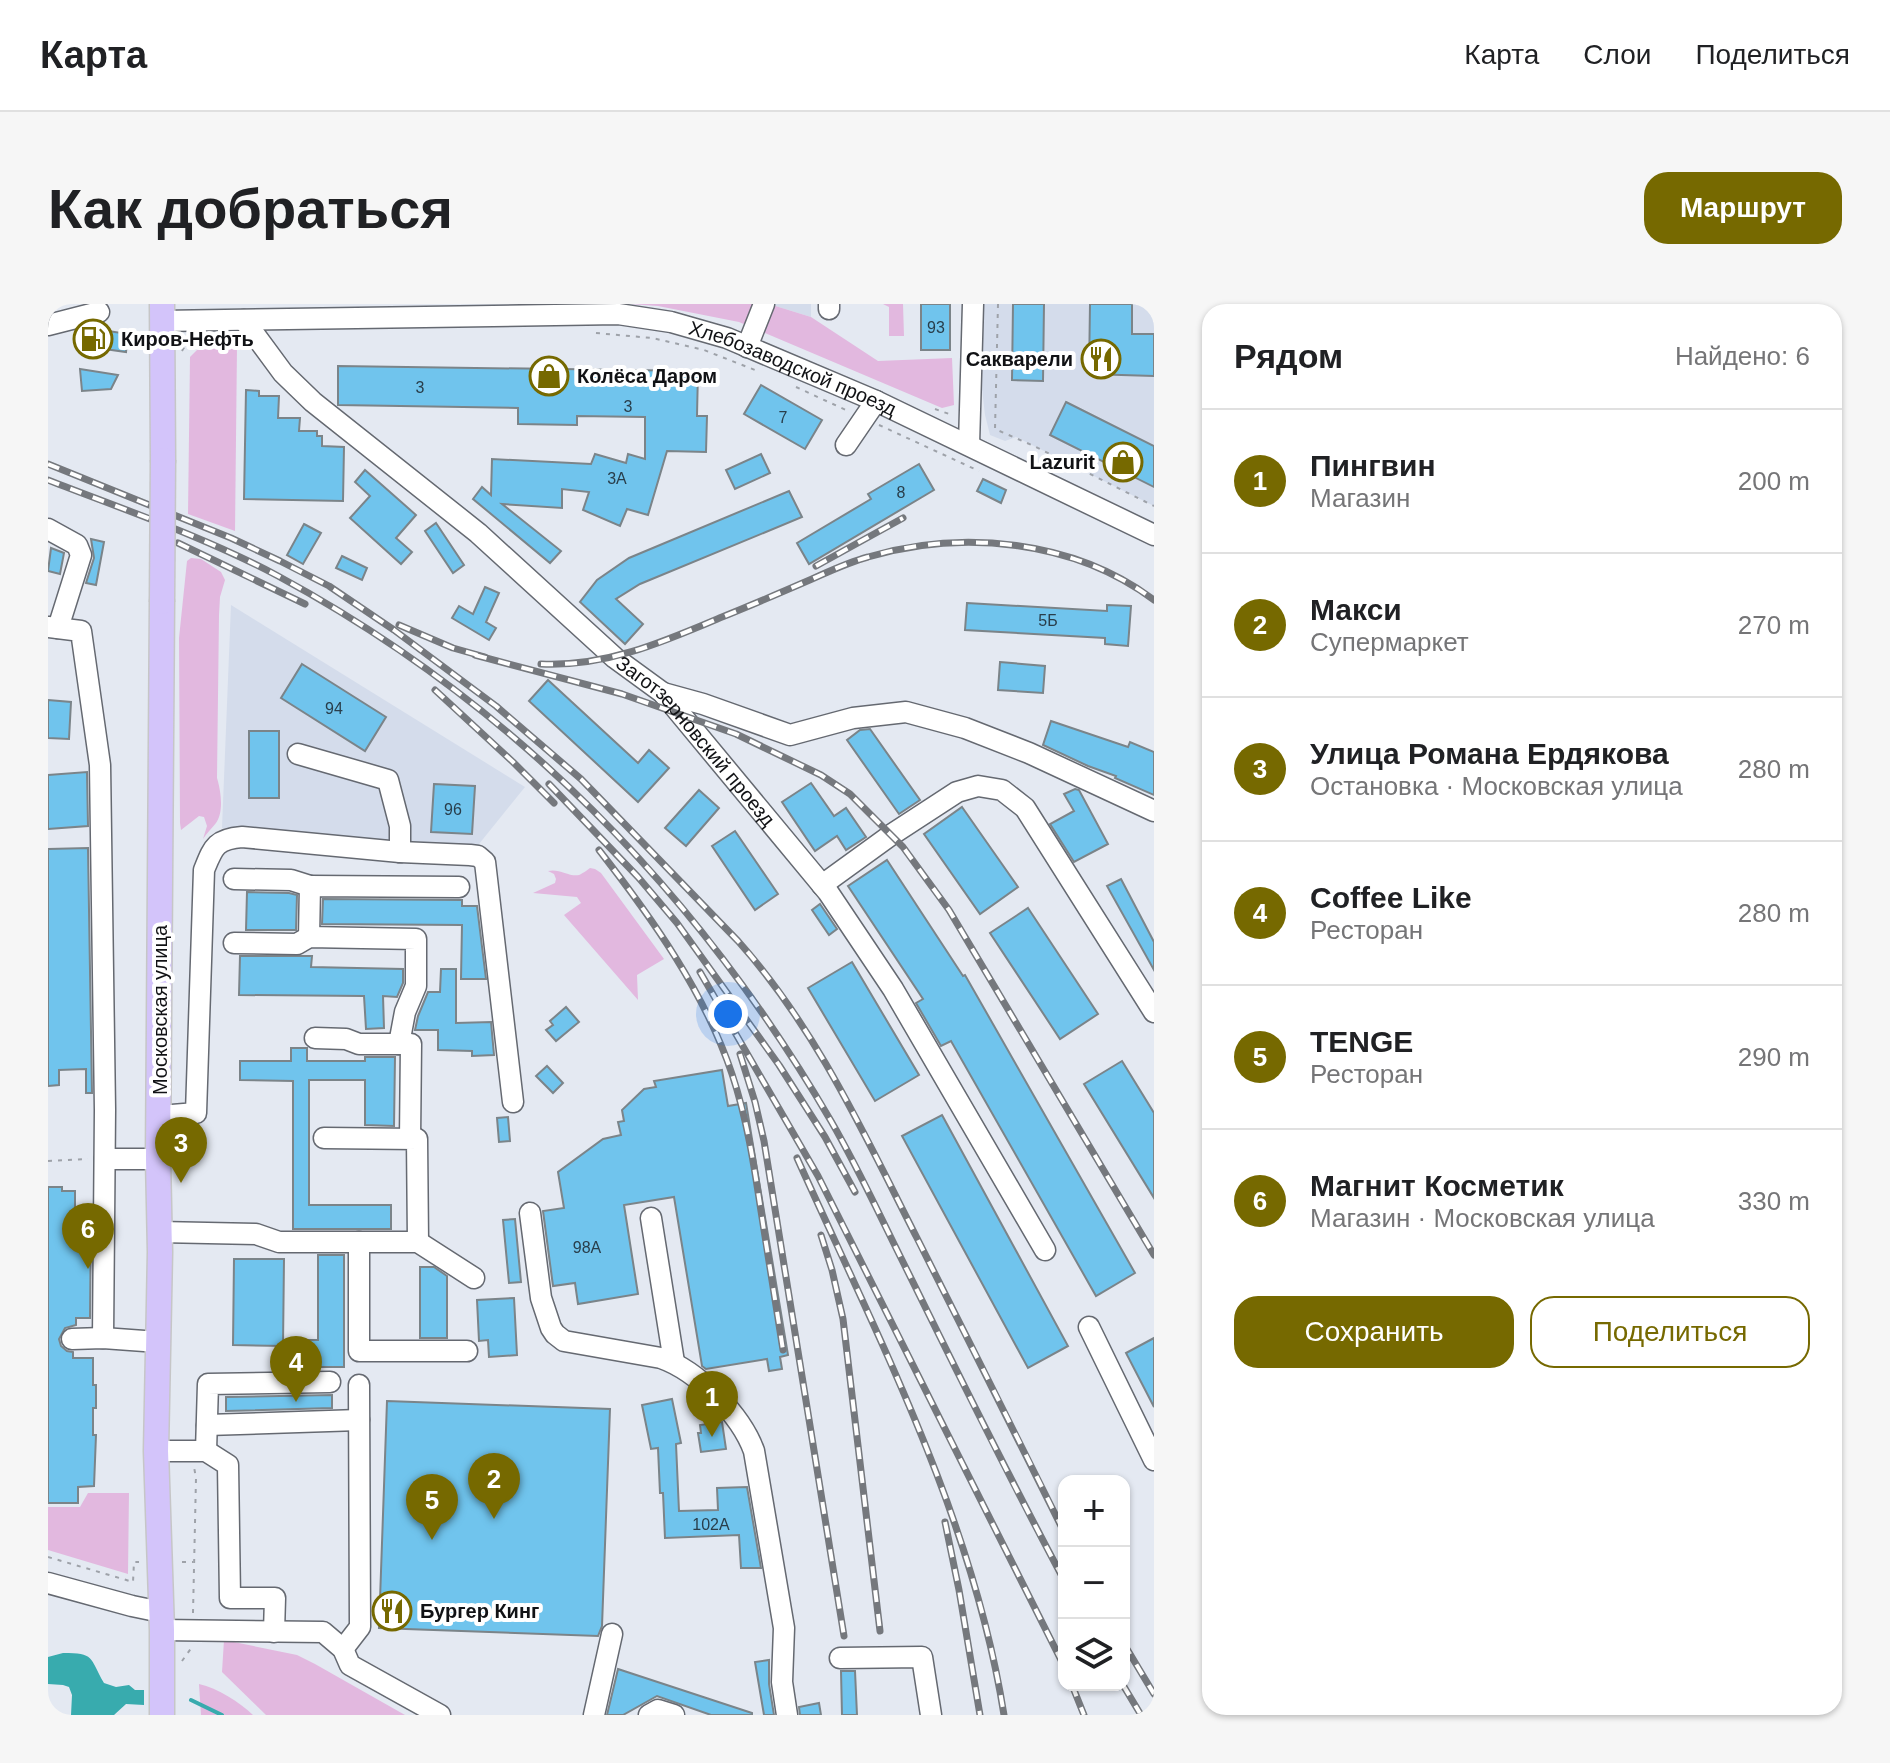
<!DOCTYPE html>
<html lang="ru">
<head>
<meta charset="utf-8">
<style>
  :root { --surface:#fff; --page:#f6f6f6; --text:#202124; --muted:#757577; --line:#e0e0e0; --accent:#766900 }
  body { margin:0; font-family:Helvetica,sans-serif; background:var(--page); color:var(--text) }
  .controls { position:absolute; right:24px; bottom:24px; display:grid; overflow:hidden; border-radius:16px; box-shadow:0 2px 6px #0004 }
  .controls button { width:72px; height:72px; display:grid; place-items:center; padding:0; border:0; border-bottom:2px solid var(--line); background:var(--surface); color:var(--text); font:40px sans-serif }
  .you { position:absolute; left:680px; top:710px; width:28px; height:28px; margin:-20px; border:6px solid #fff; border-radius:50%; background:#1a73e8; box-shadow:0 0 0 12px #1a73e833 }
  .badge { display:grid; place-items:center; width:52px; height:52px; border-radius:50%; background:var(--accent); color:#fff; font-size:26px; font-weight:700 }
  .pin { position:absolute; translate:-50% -66px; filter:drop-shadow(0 2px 4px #0008) }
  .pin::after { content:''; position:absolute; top:42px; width:28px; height:24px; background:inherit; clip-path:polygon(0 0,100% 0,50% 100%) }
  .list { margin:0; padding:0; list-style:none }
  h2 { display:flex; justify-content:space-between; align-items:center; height:104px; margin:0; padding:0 32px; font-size:34px }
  h2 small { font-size:26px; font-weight:400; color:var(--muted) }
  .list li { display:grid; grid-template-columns:52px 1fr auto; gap:24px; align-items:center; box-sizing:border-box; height:144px; padding:0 32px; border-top:2px solid var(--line) }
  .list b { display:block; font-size:30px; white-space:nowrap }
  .list p { margin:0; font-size:26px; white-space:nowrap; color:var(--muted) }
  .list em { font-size:26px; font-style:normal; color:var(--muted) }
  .actions { display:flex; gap:16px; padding:24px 32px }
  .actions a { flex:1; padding:18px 0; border:2px solid var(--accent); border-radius:24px; text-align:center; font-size:28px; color:var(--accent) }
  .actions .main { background:var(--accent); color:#fff }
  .icon { flex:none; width:44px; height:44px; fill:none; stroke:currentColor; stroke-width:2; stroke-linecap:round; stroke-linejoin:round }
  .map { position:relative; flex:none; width:1106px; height:1411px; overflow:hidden; border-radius:24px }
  header { display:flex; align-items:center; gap:48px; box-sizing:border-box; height:112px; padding:0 40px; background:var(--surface); border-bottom:2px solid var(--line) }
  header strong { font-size:38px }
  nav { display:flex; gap:44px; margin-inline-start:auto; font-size:28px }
  .intro { display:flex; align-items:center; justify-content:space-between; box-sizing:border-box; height:192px; padding:0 48px }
  h1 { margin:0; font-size:56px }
  .button { padding:20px 36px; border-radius:24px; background:var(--accent); color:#fff; font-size:28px; font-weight:700 }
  main { display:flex; gap:48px; padding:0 48px }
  aside { flex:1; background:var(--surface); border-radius:24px; box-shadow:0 2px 6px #0004 }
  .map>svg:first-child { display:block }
</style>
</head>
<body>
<header>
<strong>Карта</strong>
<nav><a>Карта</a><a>Слои</a><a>Поделиться</a></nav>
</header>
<div class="intro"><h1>Как добраться</h1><a class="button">Маршрут</a></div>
<main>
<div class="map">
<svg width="1106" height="1411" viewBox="0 0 1106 1411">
  <rect width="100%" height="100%" fill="#e4e9f2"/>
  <g fill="#d4dceb">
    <polygon points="721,0 763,0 763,13"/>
    <polygon points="934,0 1106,0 1106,202 968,133 957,137 942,131 937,111 932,68"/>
    <polygon points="183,301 477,483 427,545 174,524"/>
  </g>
  <g fill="#e2b8df">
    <polygon points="582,0 721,0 763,13 830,57 904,54 906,101 894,104 691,18 610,2"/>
    <polygon points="835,0 855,0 856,32 841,32 841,3"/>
    <polygon points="189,43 187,227 140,210 142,53 151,44"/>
    <path d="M143,254L153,255L173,268L177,276L172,293L171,311L169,474C173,487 176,508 168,519C163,525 159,529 155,535L159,522L156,513L151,512L133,526L132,519L131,334L139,257Z"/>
    <path d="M542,564L547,565L553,569L616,655L589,671L590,696L516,611L533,599L529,593L485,589L507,579L508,575L506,570L500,567C511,564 521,573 531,571C532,571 541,565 542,564Z"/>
    <polygon points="40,1189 81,1189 80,1270 0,1246 0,1203 32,1203"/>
    <polygon points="176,1336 249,1351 267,1360 357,1411 218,1411 174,1368"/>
    <path d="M151,1380C170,1384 191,1398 205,1411H153Z"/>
  </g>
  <path fill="#38abae" d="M15,1349C47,1349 41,1353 56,1379L68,1383L81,1381L87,1386H96V1401L78,1400L66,1411H23L24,1391L21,1383L15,1381L0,1380V1353Z"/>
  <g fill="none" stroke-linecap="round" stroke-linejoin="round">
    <polyline stroke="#38abae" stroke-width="4" points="143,1396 174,1411"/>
  </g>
  <g fill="#70c4ed" stroke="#7b8489" stroke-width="2">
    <rect x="873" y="0" width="29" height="46"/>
    <polygon points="965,0 996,0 995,77 964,76"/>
    <polygon points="1042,0 1084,0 1084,30 1106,30 1106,72 1041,70"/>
    <polygon points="41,24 80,30 78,48 28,41 31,27"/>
    <polygon points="290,62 650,67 649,112 659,112 658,148 619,147 600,211 579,205 572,222 535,206 541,188 514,185 514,204 454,200 513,247 502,259 425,195 434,183 443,191 444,155 543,160 547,150 578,159 580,150 597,155 597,113 529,112 529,121 470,120 470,104 290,101"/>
    <polygon points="32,65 70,71 63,85 34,87"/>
    <polygon points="713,81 774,116 757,145 696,110"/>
    <polygon points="198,86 211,87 211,92 231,92 230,114 252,114 251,127 269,127 269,132 274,132 274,142 296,143 295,197 196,195"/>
    <polygon points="1018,98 1106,142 1106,183 1002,131"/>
    <polygon points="713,150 722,169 687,185 678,166"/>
    <polygon points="871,160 886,186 761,260 749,239 823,195 820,190"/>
    <polygon points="317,166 368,211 348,234 364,248 353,260 302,214 322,192 307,178"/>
    <polygon points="935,175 958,186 953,199 929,187"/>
    <polygon points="741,187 754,213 592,280 568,295 595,320 577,340 532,298 549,276 581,254"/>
    <polygon points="388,219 416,261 405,269 377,227"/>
    <polygon points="256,220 273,229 255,260 239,251"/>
    <polygon points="43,235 56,238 48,281 38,279 46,254"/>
    <polygon points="3,244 16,249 12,270 0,267"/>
    <polygon points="294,252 319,264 314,276 288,264"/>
    <polygon points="437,283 451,289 438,318 448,324 441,336 404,314 411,302 425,310"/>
    <polygon points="919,299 1059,307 1059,301 1083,302 1080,342 1057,340 1057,334 917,326"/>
    <polygon points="952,358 997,362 995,389 950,386"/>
    <polygon points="254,360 338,413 317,447 233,394"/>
    <polygon points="500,376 590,459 601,446 621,464 590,498 481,397"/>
    <polygon points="0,396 23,398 21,435 0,434"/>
    <polygon points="1003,417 1080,443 1082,438 1106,448 1106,491 1067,474 1068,472 1040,462 995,441"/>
    <polygon points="822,425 872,496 851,510 799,436 812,426"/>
    <rect x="201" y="427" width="30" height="67"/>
    <polygon points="39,468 40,522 0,525 0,471"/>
    <polygon points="763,479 786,512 798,504 818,533 798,546 789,532 767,547 734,498"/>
    <polygon points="386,480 427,482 424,530 383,528"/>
    <polygon points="1027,485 1031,486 1060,540 1026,558 1002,520 1026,507 1016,490"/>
    <polygon points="651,486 671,504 638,542 617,524"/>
    <polygon points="914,503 970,583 932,610 876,530"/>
    <polygon points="687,527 730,590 707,606 664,542"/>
    <polygon points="40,544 44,789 38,789 38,765 11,766 11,781 0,782 0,545"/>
    <polygon points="839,556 915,672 917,671 1087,969 1048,992 903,737 893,742 868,699 875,695 800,582"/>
    <polygon points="1073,575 1106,638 1106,666 1059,582"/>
    <polygon points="199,588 241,589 249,591 248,626 198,626"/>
    <polygon points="275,595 414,596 414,602 429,602 438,675 413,675 414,621 274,620"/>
    <polygon points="772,600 789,625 781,631 764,606"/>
    <polygon points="980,604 1050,710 1012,735 942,629"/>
    <polygon points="192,652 264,652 263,663 355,665 355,679 349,693 335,692 336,724 318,725 316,692 191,691"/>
    <polygon points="804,658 871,771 827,797 760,684"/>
    <polygon points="393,665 408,665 408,719 443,718 446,751 424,752 424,747 390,746 390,726 367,726 370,712 380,688 392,688"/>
    <polygon points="518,703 531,718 508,737 498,726 505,721 502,717"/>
    <polygon points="243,744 259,744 259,757 317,757 317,753 347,753 346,822 317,821 317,776 261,776 261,901 343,901 343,925 245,925 245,777 192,776 192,757 243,757"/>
    <polygon points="1074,757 1106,809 1106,894 1036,780"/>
    <polygon points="499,762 515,779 505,789 488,772"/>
    <polygon points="674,766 680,802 698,799 740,1051 732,1053 734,1065 721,1067 719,1055 658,1065 654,1062 626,893 576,901 590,990 530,1000 527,979 505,982 495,907 516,904 510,868 555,835 573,831 570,818 576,817 574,806 596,785 608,783 606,777"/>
    <polygon points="894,811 1020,1042 980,1064 854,832"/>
    <polygon points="460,813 462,837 451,838 449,814"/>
    <polygon points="0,883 14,883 14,887 27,887 27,911 43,910 42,1014 28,1014 28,1021 17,1024 11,1035 13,1042 19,1047 25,1048 25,1054 45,1054 45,1081 48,1081 48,1104 45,1104 45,1131 48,1131 46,1182 30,1183 30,1199 0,1199"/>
    <polygon points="467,915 473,978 461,979 455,916"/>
    <polygon points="270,951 296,951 296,1063 253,1063 253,1036 270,1036"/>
    <polygon points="186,955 236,955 235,1042 185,1041"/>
    <polygon points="372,963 386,963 399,972 399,1034 372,1034"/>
    <polygon points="466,994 469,1051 441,1053 440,1036 431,1037 429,996"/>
    <polygon points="1106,1034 1106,1103 1078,1049"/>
    <polygon points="284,1091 284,1104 178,1107 178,1093"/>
    <polygon points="624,1095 633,1139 628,1140 631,1207 670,1206 669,1184 699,1183 713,1264 693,1264 691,1231 617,1234 615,1189 612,1189 610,1144 603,1145 594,1101"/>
    <polygon points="339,1097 562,1105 554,1322 550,1332 331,1324"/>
    <polygon points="674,1118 678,1145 653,1148 650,1129 653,1129 652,1121"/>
    <polygon points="721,1356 721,1380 726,1411 716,1411 707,1358"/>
    <polygon points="570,1365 704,1409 704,1411 663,1411 609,1392 575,1411 559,1411"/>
    <polygon points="793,1367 807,1367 809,1411 794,1411"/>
    <polygon points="771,1399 773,1411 752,1411 751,1403"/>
  </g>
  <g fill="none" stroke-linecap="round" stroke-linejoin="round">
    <defs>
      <g id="minor">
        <polyline points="781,5 781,0"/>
        <path id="s1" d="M196,16L235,69L265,98L430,229L567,354L615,389L780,588L845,685L997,946"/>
        <path id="s2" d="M114,17L570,10L623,18L679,34L828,97L1106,231"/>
        <polyline points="0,21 51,8"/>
        <polyline points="699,43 716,0"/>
        <polyline points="798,141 828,97"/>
        <polyline points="921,141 925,0"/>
        <polyline points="0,225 29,241 33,251 10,324"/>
        <polyline points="0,323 33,327 52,461 57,806 55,1034"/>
        <polyline points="615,389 655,400 742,431 805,414 858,408 917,424 981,449 1106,507"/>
        <polyline points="250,450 340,476 352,522 352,548"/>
        <polyline points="186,575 243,576 262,582"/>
        <polyline points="774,581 843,531 909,488 930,482 954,486 977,504 1106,708"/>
        <polyline points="261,633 262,582 411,583"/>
        <polyline points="186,639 249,640 261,633 368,635 368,682 357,708 351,740"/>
        <polyline points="267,734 298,735 311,740 363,740 362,835"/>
        <path d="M112,812L148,809L156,566C165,544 167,535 194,533L352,548L422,551L430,552L437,558L465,798"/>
        <polyline points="276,834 369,835 370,938"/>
        <polyline points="57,855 110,855"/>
        <path d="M482,909L493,994L503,1024L507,1030L516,1037L613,1054C650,1067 693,1111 706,1147L736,1324L734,1378L739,1411"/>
        <polyline points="603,914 626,1058"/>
        <polyline points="111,928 208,930 231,938 370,938 426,974"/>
        <polyline points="311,938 311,1047 419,1047"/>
        <polyline points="1041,1023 1106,1156"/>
        <polyline points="24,1035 55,1034 110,1038"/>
        <polyline points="159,1121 311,1116"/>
        <polyline points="108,1147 158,1147 180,1161 182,1294 227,1294 226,1328"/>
        <polyline points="158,1147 160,1080 282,1078"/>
        <polyline points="0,1279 84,1302 113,1308"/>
        <polyline points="114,1326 275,1328 295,1345 302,1361 392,1411"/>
        <polyline points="295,1345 312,1323 311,1081"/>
        <polyline points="792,1354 874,1353 883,1411"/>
        <polyline points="546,1411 564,1330"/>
        <polyline points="601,1411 610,1406 626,1411"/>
      </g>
      <g id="major">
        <polyline points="114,0 115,156"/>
        <polyline points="114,298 110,855 112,948 108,1147 114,1326 114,1411"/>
      </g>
    </defs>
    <use href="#minor" stroke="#656971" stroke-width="23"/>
    <use href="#major" stroke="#c6c6c7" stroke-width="27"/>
    <g stroke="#9ea2a9" stroke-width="2" stroke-dasharray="4 6" stroke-linecap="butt">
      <polyline points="950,0 947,125 986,142 1106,202"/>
      <polyline points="548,29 604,34 656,46 712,68"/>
      <path d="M134,47C138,40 142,36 150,35"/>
      <polyline points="748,83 800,107"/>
      <polyline points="887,105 904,111"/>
      <polyline points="831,121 931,167"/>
      <polyline points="0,857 40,855"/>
      <polyline points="0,1253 85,1278 86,1258 91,1258"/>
      <polyline points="134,1258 145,1258"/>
      <polyline points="145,1309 148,1174 146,1163"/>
      <polyline points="134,1357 144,1343"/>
    </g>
    <use href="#minor" stroke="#fff" stroke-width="20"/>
    <use href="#major" stroke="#d3c4fa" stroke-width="24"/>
    <defs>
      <g id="rail">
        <path d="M0,160L183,234L232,257L281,282L346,326L448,402L533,475L690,637C768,724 816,830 869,934C918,1032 968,1130 1016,1228"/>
        <path d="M0,176C77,206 157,233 230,272C465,399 649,587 783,817C809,862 831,910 854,956C907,1063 959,1170 1016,1276"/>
        <polyline points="130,239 257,300"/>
        <polyline points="768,262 855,214"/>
        <polyline points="351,321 405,344 437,353"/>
        <polyline points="427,351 574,390 688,430 773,471 802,490 855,543 901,606 1106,951"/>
        <path d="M493,360C558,363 615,338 674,313C704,301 734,288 764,275C782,267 801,258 820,253C914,225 1026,236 1106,296"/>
        <polyline points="387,386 465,458 506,499"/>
        <polyline points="501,480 590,573 629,619 731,761 777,833 807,888"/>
        <path d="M551,546C604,614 656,687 684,770C699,815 706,861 713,907C720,953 728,1000 735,1046"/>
        <polyline points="652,668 770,872 1016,1362"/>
        <polyline points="692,750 707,798 716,837 796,1332"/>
        <path d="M749,854C830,1034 925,1214 956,1411"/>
        <polyline points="773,931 784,966 795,1015 832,1327"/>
        <polyline points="897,1218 911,1286 932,1411"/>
        <polyline points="1076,1340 1106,1390"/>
        <polyline points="1024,1381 1036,1411"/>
        <polyline points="1075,1381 1093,1411"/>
      </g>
    </defs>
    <use href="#rail" stroke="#75787d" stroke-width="7"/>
    <use href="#rail" stroke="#fff" stroke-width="4" stroke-dasharray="12" stroke-linecap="butt"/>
    <defs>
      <polyline id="major-bridge" points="114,298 115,156"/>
    </defs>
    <use href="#major-bridge" stroke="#c6c6c7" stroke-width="27" stroke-linecap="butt"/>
    <use href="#major-bridge" stroke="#d3c4fa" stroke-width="24"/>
  </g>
  <defs>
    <symbol id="fuel-ring" viewBox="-11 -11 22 22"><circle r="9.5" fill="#fff" stroke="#766900" stroke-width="1.5"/><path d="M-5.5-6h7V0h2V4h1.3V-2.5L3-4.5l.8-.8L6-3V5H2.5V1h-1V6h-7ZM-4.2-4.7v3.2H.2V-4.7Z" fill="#766900"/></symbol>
    <symbol id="restaurant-ring" viewBox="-11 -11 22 22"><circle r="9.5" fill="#fff" stroke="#766900" stroke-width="1.5"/><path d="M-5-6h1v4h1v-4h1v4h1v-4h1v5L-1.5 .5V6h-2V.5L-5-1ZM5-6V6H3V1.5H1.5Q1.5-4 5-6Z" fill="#766900"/></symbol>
    <symbol id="shop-ring" viewBox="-11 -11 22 22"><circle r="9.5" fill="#fff" stroke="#766900" stroke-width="1.5"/><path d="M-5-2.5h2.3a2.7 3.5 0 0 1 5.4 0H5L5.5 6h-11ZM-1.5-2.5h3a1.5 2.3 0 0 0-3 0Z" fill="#766900"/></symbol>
  </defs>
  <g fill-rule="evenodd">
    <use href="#fuel-ring" x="23" y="13" width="44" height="44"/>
    <use href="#restaurant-ring" x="1031" y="33" width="44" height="44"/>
    <use href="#shop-ring" x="479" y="50" width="44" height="44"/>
    <use href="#shop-ring" x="1053" y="136" width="44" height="44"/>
    <use href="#restaurant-ring" x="322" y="1285" width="44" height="44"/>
  </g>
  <g text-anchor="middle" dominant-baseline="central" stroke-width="8" stroke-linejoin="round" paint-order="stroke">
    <g font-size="16" fill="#293e4b">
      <text x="888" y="23">93</text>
      <text x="372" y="83">3</text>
      <text x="580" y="102">3</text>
      <text x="735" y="113">7</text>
      <text x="569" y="174">3А</text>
      <text x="853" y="188">8</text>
      <text x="1000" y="316">5Б</text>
      <text x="286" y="404">94</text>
      <text x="405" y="505">96</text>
      <text x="539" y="943">98А</text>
      <text x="663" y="1220">102А</text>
    </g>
    <g font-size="20" font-weight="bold" fill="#111215" stroke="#fff" text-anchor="start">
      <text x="73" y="35">Киров-Нефть</text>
      <text x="1025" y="55" text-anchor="end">Сакварели</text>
      <text x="529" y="72">Колёса Даром</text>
      <text x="1047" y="158" text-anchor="end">Lazurit</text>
      <text x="372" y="1307">Бургер Кинг</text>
    </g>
    <g font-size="20" fill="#111215" stroke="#fff">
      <text stroke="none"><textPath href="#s2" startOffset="640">Хлебозаводской проезд</textPath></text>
      <text stroke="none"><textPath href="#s1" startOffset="620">Заготзерновский проезд</textPath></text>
      <text transform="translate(112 706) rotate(-90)">Московская улица</text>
    </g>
  </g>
</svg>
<div class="controls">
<button>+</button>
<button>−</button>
<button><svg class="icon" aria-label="layers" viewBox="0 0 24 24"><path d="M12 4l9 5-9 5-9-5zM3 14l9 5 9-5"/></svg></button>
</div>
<div class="you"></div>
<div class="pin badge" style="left:664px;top:1133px">1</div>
<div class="pin badge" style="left:446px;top:1215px">2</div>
<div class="pin badge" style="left:133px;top:879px">3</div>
<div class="pin badge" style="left:248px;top:1098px">4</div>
<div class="pin badge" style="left:384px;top:1236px">5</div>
<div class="pin badge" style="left:40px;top:965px">6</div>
</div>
<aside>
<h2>Рядом<small>Найдено: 6</small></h2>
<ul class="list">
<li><span class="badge">1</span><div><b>Пингвин</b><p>Магазин</p></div><em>200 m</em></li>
<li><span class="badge">2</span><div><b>Макси</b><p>Супермаркет</p></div><em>270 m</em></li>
<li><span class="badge">3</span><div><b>Улица Романа Ердякова</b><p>Остановка · Московская улица</p></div><em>280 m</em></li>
<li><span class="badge">4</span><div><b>Coffee Like</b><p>Ресторан</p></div><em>280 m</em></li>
<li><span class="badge">5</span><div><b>TENGE</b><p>Ресторан</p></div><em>290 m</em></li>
<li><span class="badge">6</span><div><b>Магнит Косметик</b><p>Магазин · Московская улица</p></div><em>330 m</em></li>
</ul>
<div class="actions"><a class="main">Сохранить</a><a>Поделиться</a></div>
</aside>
</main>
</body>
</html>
